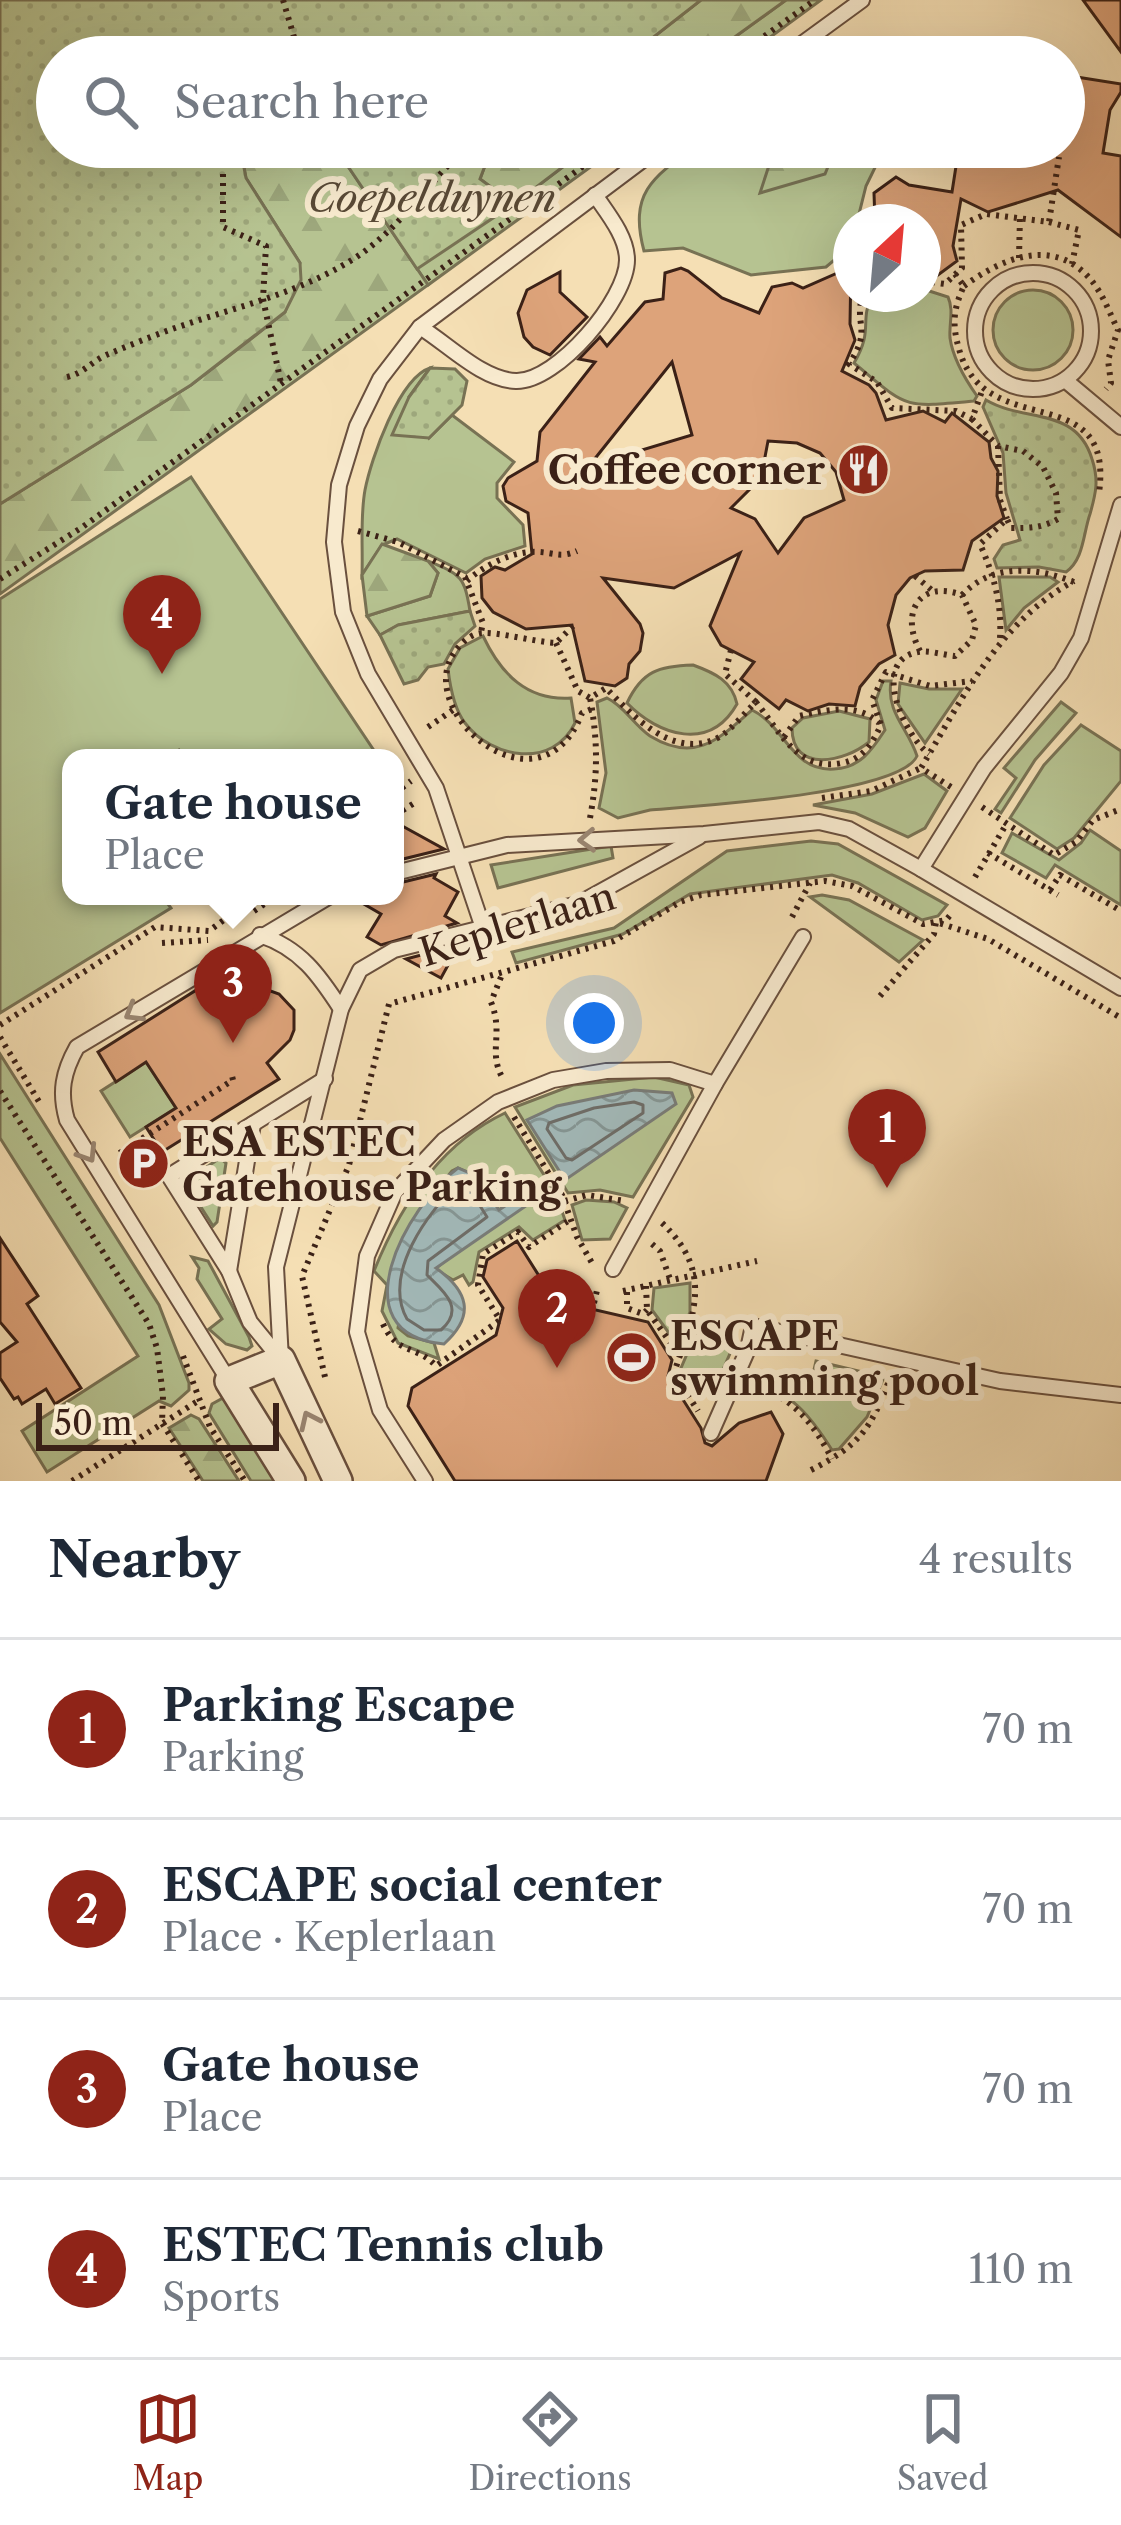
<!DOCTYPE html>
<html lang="en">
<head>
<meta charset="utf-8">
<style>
  :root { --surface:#fff; --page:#f6f6f7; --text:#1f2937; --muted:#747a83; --line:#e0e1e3; --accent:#8f2418 }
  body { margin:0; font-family:"Libre Caslon Text",serif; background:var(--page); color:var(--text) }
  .compass { position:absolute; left:833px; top:204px; width:108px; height:108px; border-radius:50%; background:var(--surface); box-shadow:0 12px 48px #0002; rotate:26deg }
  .scale { position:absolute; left:36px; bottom:30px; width:243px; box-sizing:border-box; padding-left:12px; border:6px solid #3b2117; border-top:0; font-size:33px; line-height:42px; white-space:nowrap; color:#3b2117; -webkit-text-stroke:9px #f8eace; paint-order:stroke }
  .you { position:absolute; left:594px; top:1023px; width:42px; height:42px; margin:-30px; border:9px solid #fff; border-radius:50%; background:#1a73e8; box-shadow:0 0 0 18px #1a73e833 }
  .badge { display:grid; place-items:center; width:78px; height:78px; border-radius:50%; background:var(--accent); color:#fff; font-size:39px; font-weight:700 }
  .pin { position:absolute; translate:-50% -99px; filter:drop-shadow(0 3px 6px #0008) }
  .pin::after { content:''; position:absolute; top:63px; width:42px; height:36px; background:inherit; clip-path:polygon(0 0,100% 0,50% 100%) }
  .popup { position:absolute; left:62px; top:749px; width:342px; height:156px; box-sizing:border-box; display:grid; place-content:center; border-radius:24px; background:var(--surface); filter:drop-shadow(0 3px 9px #0005); font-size:39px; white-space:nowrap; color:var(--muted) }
  .popup b { font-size:45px; color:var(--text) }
  .popup::after { content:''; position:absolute; left:50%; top:100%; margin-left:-24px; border:24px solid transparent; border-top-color:var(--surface) }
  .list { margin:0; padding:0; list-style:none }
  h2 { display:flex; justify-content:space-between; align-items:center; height:156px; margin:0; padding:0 48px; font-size:51px }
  h2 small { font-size:39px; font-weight:400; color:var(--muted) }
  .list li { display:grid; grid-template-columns:78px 1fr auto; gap:36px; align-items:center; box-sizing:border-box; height:180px; padding:0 48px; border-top:3px solid var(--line) }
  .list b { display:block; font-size:45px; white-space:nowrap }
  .list p { margin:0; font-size:39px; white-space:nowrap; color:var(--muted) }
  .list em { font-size:39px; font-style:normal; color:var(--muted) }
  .icon { flex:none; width:66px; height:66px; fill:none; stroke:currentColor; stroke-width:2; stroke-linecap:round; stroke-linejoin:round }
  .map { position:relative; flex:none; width:1121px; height:1481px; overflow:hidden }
  .search { position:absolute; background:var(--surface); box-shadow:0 12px 48px #0002; left:36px; right:36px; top:36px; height:132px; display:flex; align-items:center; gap:30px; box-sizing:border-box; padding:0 42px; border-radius:66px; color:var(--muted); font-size:45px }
  .sheet { height:876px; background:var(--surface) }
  nav { display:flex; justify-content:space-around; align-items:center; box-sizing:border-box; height:168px; border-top:3px solid var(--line); background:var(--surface); font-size:33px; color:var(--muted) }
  nav a { display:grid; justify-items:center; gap:6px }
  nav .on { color:var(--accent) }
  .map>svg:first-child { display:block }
</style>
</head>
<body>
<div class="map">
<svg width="1121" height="1481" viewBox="0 0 1121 1481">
  <defs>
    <pattern id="forest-firs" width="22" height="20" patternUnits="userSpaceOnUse" patternTransform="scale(3)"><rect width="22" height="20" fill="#b6c391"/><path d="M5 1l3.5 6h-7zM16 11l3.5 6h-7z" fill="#9da77c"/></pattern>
    <pattern id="park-dots" width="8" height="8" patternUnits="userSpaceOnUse" patternTransform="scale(3)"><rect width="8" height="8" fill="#b6c391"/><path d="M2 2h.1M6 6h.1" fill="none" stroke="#9da77c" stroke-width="1.8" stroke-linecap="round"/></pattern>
    <pattern id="water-waves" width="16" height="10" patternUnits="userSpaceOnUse" patternTransform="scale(3)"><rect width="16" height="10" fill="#a2b9b9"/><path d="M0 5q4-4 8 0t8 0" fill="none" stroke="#859695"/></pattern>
  </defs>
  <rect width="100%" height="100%" fill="#f5dfb4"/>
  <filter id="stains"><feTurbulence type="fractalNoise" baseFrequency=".00167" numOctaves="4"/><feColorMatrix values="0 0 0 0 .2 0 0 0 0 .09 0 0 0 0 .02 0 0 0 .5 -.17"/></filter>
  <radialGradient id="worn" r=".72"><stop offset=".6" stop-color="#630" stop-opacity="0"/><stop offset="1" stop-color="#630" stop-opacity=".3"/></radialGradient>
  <g fill="#b6c391" stroke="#787254" stroke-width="3">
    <polygon points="786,0 821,0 743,57 707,57"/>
    <polygon points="335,147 492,147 484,159 514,204 589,147 618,147 428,285"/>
    <path d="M695,147H885L866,186L857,222H851V246L826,267L751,275L683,248L644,251C629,194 651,178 695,147Z"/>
    <path d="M923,289L948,297C954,310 949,323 950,338C953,359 965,379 977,396L974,401C901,408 908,408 854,363C874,329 859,323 872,295L923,294Z"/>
    <circle cx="1033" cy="330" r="40"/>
    <path d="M430,368L409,397L429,438L452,415L514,462L497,483V498L523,525L525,546L485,559L466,573L397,539L382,545L362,575C363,548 360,517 365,490C371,459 399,378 430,368Z"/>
    <polygon points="191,477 379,758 185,758 179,750 166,758 71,758 71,896 162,896 171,908 0,1013 0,599"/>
    <path d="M428,561C461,575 464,575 470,611L399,625L380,635L367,616L430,596L438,573Z"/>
    <polygon points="999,577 1050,577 1058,582 1024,608 1006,630"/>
    <path d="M483,636C501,674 527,701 571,698L575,723C553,769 492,759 465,723C454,709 450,686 448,669L460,648Z"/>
    <path d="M693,665C715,673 732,681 737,704C710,752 659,736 627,703C642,671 659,666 693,665Z"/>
    <path d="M883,681H891C886,713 908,728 917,756C900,794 697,806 650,810L618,818L599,808L606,773L597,702L607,698C624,706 634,725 650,736C696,764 720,738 752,710C785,726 792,772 834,769C860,768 872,750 885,730L876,700Z"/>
    <polygon points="900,683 929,689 962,689 925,743 898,704"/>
    <polygon points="1061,702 1076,713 1035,760 1001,813 995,809 1016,778 1004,768"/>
    <path d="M839,711L870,719L869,742C845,762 792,774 792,728L803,718Z"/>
    <polygon points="1081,725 1121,751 1121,781 1074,838 1057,849 1010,818 1044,765"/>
    <polygon points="924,774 947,791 925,828 908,837 855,813 813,805 872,794"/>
    <polygon points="1090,830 1121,851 1121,905 1055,865 1046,878 1002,853 1012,833 1059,860 1081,843"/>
    <polygon points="811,841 838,844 947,905 938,916 922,920 858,883 832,875 817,877 690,894 623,934 516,963 512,952 614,928 727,851"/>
    <polygon points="611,846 613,858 498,888 491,865"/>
    <polygon points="822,895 849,900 923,940 899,962 810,897"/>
    <polygon points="0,1054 159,1305 189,1383 189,1390 171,1406 159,1401 47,1472 22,1431 138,1356 0,1138"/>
    <polygon points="146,1062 176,1108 130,1137 101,1091"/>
    <polygon points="654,1077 689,1085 693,1097 633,1197 600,1190 568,1193 515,1107 573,1085"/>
    <path d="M505,1113L556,1194L565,1220L533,1240L519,1227L479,1252L473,1282L469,1285L463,1275L453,1280L435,1269L540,1183L499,1210L474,1175L458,1168L452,1171L418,1212L398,1328L408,1336L434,1343L439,1359L398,1343L382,1311L387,1285L374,1271C400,1206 439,1144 505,1113Z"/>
    <polygon points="220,1158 226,1163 217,1222 213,1226 185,1182"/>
    <polygon points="586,1200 614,1202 627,1208 610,1239 582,1240 572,1205"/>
    <polygon points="192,1257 208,1261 249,1337 252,1346 247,1350 226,1344 209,1329 222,1319 197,1279 199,1268"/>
    <polygon points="690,1283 690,1312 677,1344 652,1310 654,1288"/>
    <polygon points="696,1333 735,1342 718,1381 697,1371 686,1386 678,1375"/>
    <path d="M816,1361L884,1377L867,1417L839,1449L832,1450C810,1415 792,1394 753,1379L755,1373L810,1387Z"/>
    <polygon points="223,1398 276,1481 251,1481 209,1413 212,1404"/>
  </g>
  <g fill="url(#forest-firs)" stroke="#787254" stroke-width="3">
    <polygon points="701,0 786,0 707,57 628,57"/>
    <polygon points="240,147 335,147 428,285 0,594 0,504 191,385 256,335 285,312 300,263 246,178"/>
    <polygon points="492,147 589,147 514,204 480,179"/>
    <polygon points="775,147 836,147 825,174 760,193"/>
    <polygon points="382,544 428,561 438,573 430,596 367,616 362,575"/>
    <polygon points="191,1415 199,1419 239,1481 203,1481 169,1428"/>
  </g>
  <g fill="url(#park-dots)" stroke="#787254" stroke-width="3">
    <polygon points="0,0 701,0 628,57 57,57 57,147 240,147 246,178 300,263 301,280 285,312 191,385 0,504"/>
    <polygon points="335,147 492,147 480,179 514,204 417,269"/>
    <polygon points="430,368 455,369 467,381 462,405 429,438 392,435 409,397"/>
    <path d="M986,400C1025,423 1076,406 1092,459C1099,480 1096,493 1090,514C1083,534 1084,559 1066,572L1039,567L997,568L994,559L1003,545L1020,540L1006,493L1003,453L983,407Z"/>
    <polygon points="470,611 475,626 455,644 444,664 428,667 418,680 404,684 380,635 398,625"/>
  </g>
  <g fill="url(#water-waves)" stroke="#797c78" stroke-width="3">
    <polygon points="634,1090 672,1093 676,1104 565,1180 527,1120 557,1106"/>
    <path d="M458,1168L474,1175L499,1210L540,1183L546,1192L436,1268C468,1291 476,1315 444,1344C336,1334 407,1205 458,1168Z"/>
  </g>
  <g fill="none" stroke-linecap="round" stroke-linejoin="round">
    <g stroke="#6e6d68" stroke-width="3">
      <polygon points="634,1102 643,1105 643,1113 572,1160 566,1158 547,1129 549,1123 594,1108"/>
      <path d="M460,1182L467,1185L487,1217L428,1261L427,1275C443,1291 466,1308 441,1330H424L407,1319C382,1274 428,1211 460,1182Z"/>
    </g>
  </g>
  <g fill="#dda37a" stroke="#3b2117" stroke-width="3" fill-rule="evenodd">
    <polygon points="1083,0 1121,0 1121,52"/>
    <polygon points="1064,75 1121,84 1121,92 1110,110 1103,153 1121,156 1121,237 1058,190 988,212 961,199 953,246 957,261 923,286 923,222 875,222 874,193 896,177 909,185 952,192 959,147 1064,147"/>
    <path d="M851,267L850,324L855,340L842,371L869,385L876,393L886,420L923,411L945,422L952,413L989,442L991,458L998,471L997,496L1004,518L972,541L963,570L925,571L910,578L896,595L888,625L895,655L879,664L860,687L855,706L829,704L808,711L786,700L779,709L741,679L754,662L721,645L710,626L740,553L674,588L603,578L640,624L643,633L640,651L629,664L627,678L615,686L585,681L572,625L526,629L493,612L482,598L481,576L495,567L505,570L532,554L528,513L506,501L503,486L508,478L537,461L540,432L595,362L579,359L600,337L607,346L645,302L663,299L665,273L681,268L688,271L722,298L759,313L772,287L792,283L803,288ZM672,362L692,435L589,466ZM768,441L797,443L820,453L836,472L844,500L804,518L778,553L755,519L731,508L761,478Z"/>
    <polygon points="560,272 560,292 587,317 550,355 533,347 524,337 518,313 527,290"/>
    <polygon points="395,822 444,849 395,861"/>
    <polygon points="436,874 434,878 458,892 445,916 457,923 381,945 367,937 381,914 350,896 395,896 395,884"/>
    <polygon points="459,945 441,978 406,959"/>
    <polygon points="217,977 230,1002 268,990 279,994 294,1010 294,1030 290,1040 267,1063 279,1079 162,1152 146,1127 176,1108 146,1062 116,1082 98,1052"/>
    <polygon points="0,1238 38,1296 27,1304 81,1388 55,1404 46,1389 22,1404 18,1397 14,1399 0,1378 0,1353 17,1342 0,1322"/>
    <polygon points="517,1241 577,1336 583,1307 648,1322 672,1360 668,1376 701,1428 705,1443 712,1446 739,1423 771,1412 783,1434 766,1481 455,1481 408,1406 412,1388 496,1335 503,1308 483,1277 487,1260"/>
  </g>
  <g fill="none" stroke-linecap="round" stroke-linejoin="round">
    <defs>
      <g id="service">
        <polyline points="784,57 862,0"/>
        <circle cx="1033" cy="331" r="58"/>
        <path d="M420,327C448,344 482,380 516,381C557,382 627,299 627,260C627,237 608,214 595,195"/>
        <polyline points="1065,380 1121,427"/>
        <polyline points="921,869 1121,988"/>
        <polyline points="395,873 507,845 704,834 819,822 849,829 921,869 984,768 1061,673 1081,638 1121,505"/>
        <polyline points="483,928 436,788 368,674 343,612 334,542 339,485 357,426 380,379 420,327 660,147"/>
        <path d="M260,935C300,948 319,975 341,1009"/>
        <polyline points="613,1269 715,1084 803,937"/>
        <polyline points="229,1271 253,1124"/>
        <polyline points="281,1360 276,1267 341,1009 360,970 394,950 578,904 699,837"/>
        <polyline points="281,1360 250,1322 229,1271 169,1176 325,1079"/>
        <path d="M229,1381L67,1120C59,1092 63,1072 77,1047L330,896"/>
        <polyline points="711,1433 748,1349 753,1326 1000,1381 1121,1395"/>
        <polyline points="425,1481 380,1410 357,1332 367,1256 395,1192 444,1140 498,1102 553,1080 606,1071 670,1070 715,1084"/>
      </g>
      <polyline id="minor" points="291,1481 229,1381 281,1360 338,1481"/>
    </defs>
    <use href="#service" stroke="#6a503e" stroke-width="18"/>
    <use href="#minor" stroke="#6a503e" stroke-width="32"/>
    <g stroke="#3b2117" stroke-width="6" stroke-dasharray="3 6" stroke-linecap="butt">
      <polyline points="283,0 300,57"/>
      <polyline points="278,57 294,40"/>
      <polyline points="735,57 815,0"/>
      <polyline points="223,147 223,227 266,246 263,299 281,383"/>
      <polyline points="1049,222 1079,230 1072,264"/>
      <polyline points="1019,258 1020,216"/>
      <path d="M955,274L964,286C953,309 952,325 959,349C985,444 1115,376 1099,493"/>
      <polyline points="923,281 945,284 962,268 961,225 986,214 1049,222 1059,157"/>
      <path d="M964,286C1002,258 1054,236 1091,280C1103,294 1110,314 1118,330L1108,360L1111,383L1106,389"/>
      <path d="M863,294C853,326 873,328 849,364L877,382L892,408L956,411L972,419L982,391"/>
      <path d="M67,377C84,373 91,362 106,355C128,346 152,336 175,328C236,307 300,293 355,258C399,229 429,184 465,147"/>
      <path d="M972,419L998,446L1023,451L1043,467L1056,493L1058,519C1042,528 1030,528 1011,528L1007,519L980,544C994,576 1002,603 1000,638"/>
      <polyline points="998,446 1000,500 1007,519"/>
      <polyline points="358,531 398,542 465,577 483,623 481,632"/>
      <polyline points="915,576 933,591"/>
      <polyline points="0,579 81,528 610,147"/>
      <path d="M467,581C484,565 515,550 539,552C556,553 561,558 577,551"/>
      <path d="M962,595C992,563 1036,567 1074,582"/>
      <path d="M573,626L556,643C536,642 498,632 483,633C471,633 460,644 454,653C413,714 541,820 582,713L592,709"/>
      <polyline points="556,643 578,691 590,698"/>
      <polyline points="731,650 725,674 756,702"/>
      <path d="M920,651C900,614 918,579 962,595L976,625L972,640L955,656C944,655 928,650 918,652C869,661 905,736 929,754"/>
      <polyline points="428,727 453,710"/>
      <path d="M784,737L799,716C826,710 857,702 879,723"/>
      <path d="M951,787L921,768C963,697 1000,621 1074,581"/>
      <polyline points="395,793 411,781"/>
      <polyline points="822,798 871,791 921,768"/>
      <polyline points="982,807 1054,855 1076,842 1093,820 1121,809"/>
      <polyline points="395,815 416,802"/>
      <path d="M590,818C598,775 598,740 590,698L606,688C632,715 670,757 713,740C728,735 744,713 756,702C781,733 798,772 842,763C863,759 872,744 881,725L872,700L886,672L930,686L972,681"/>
      <polyline points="988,853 1058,895"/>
      <polyline points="975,877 1007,823"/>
      <polyline points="1050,890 1060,875 1121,911"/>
      <polyline points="254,911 276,896"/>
      <polyline points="792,917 810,883"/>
      <polyline points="162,943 208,940"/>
      <path d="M501,977L491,1002C504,1034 488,1051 502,1077"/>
      <polyline points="880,996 934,934 936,922 988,939 1121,1018"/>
      <polyline points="234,1010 238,974"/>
      <polyline points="0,1025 155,927 209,931 256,896"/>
      <polyline points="0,1037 41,1105"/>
      <polyline points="0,1091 149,1324 157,1348 163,1396 162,1423 199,1481"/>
      <polyline points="514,1117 562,1195 577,1237 592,1263"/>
      <polyline points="122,1160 118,1154 233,1080 231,1072"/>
      <polyline points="565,1201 587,1195 625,1201"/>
      <path d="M662,1223C715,1273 693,1315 674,1373L698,1411"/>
      <polyline points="652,1244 660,1251 670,1279"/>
      <polyline points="646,1286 647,1310 680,1356"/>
      <polyline points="623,1291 757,1261"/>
      <polyline points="627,1292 627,1308 643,1314 647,1310"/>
      <polyline points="594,1303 598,1286"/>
      <path d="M383,1324C397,1355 417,1345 436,1366L500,1320L478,1285L483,1254L518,1232L529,1247L571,1219"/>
      <polyline points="692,1325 714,1330"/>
      <polyline points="183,1356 210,1427 245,1481"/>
      <polyline points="325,1377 302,1276 349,1165 389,1004 614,941 680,902 701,895 825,881 852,886 923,924 946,920 952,913"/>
      <path d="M756,1386C794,1399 814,1424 832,1459"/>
      <path d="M811,1470C860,1445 871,1429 890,1378"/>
      <polyline points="72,1481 201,1399"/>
    </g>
    <use href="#service" stroke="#f8eace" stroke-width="14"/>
    <use href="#minor" stroke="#f8eace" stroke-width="27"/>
  </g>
  <defs><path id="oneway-chevron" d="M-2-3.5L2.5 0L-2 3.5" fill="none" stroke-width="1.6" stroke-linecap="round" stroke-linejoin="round" transform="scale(3)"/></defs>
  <g stroke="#9a8672">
    <use href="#oneway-chevron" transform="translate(587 840) rotate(177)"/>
    <use href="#oneway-chevron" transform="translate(133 1013) rotate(149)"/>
    <use href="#oneway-chevron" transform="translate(88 1154) rotate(58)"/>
    <use href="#oneway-chevron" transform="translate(309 1420) rotate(-115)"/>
  </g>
  <defs>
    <symbol id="restaurant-disc" viewBox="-11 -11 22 22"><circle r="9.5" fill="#8f2418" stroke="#f8eace"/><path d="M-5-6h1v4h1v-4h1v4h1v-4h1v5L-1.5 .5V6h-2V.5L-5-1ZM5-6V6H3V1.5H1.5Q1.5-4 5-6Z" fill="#fff"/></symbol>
    <symbol id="parking-disc" viewBox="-11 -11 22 22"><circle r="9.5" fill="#8f2418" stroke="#f8eace"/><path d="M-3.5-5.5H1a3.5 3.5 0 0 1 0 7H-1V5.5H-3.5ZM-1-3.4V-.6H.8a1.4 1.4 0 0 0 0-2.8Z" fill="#fff"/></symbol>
    <symbol id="stadium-disc" viewBox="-11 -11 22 22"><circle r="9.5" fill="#8f2418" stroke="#f8eace"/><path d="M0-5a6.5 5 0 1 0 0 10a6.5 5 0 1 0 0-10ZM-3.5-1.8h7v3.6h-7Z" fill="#fff"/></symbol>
  </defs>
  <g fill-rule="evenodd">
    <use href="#restaurant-disc" x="834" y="440" width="59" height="59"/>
    <use href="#parking-disc" x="114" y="1134" width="59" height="59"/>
    <use href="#stadium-disc" x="602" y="1328" width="59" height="59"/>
  </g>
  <g text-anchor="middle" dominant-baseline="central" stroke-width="12" stroke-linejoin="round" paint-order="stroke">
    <g font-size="39" font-style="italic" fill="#5a4a36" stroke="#f8eace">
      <text x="432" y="198">Coepelduynen</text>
    </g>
    <g font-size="39" font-weight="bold" fill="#3b2117" stroke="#f8eace" text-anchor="start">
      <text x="825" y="470" text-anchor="end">Coffee corner</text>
      <text x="182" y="1142">ESA ESTEC<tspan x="182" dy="45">Gatehouse Parking</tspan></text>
      <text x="670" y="1336">ESCAPE<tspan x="670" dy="45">swimming pool</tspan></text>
    </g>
    <g font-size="39" fill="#3b2117" stroke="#f8eace">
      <text transform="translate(517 924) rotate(-17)">Keplerlaan</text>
    </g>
  </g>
  <rect width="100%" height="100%" filter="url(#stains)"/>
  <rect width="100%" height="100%" fill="url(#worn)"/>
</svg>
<svg class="compass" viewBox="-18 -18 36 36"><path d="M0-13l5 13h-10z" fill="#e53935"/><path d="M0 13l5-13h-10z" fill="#747a83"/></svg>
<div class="scale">50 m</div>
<div class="you"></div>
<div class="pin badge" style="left:887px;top:1188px">1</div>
<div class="pin badge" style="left:557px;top:1368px">2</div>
<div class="pin badge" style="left:233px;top:1043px">3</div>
<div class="popup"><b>Gate house</b>Place</div>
<div class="pin badge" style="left:162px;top:674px">4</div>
<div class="search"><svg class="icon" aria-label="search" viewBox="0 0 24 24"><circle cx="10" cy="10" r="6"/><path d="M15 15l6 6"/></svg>Search here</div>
</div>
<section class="sheet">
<h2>Nearby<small>4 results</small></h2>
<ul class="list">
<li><span class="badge">1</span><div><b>Parking Escape</b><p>Parking</p></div><em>70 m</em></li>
<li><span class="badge">2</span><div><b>ESCAPE social center</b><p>Place · Keplerlaan</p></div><em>70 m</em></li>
<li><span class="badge">3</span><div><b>Gate house</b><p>Place</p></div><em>70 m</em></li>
<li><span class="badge">4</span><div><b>ESTEC Tennis club</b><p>Sports</p></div><em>110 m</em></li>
</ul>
</section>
<nav>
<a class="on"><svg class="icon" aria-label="map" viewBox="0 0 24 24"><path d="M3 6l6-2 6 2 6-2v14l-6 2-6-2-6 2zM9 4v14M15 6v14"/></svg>Map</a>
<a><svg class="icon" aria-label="directions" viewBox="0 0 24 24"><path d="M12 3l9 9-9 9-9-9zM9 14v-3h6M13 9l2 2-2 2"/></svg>Directions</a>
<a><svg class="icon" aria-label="saved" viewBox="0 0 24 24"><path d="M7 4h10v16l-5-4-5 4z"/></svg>Saved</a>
</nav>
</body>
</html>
